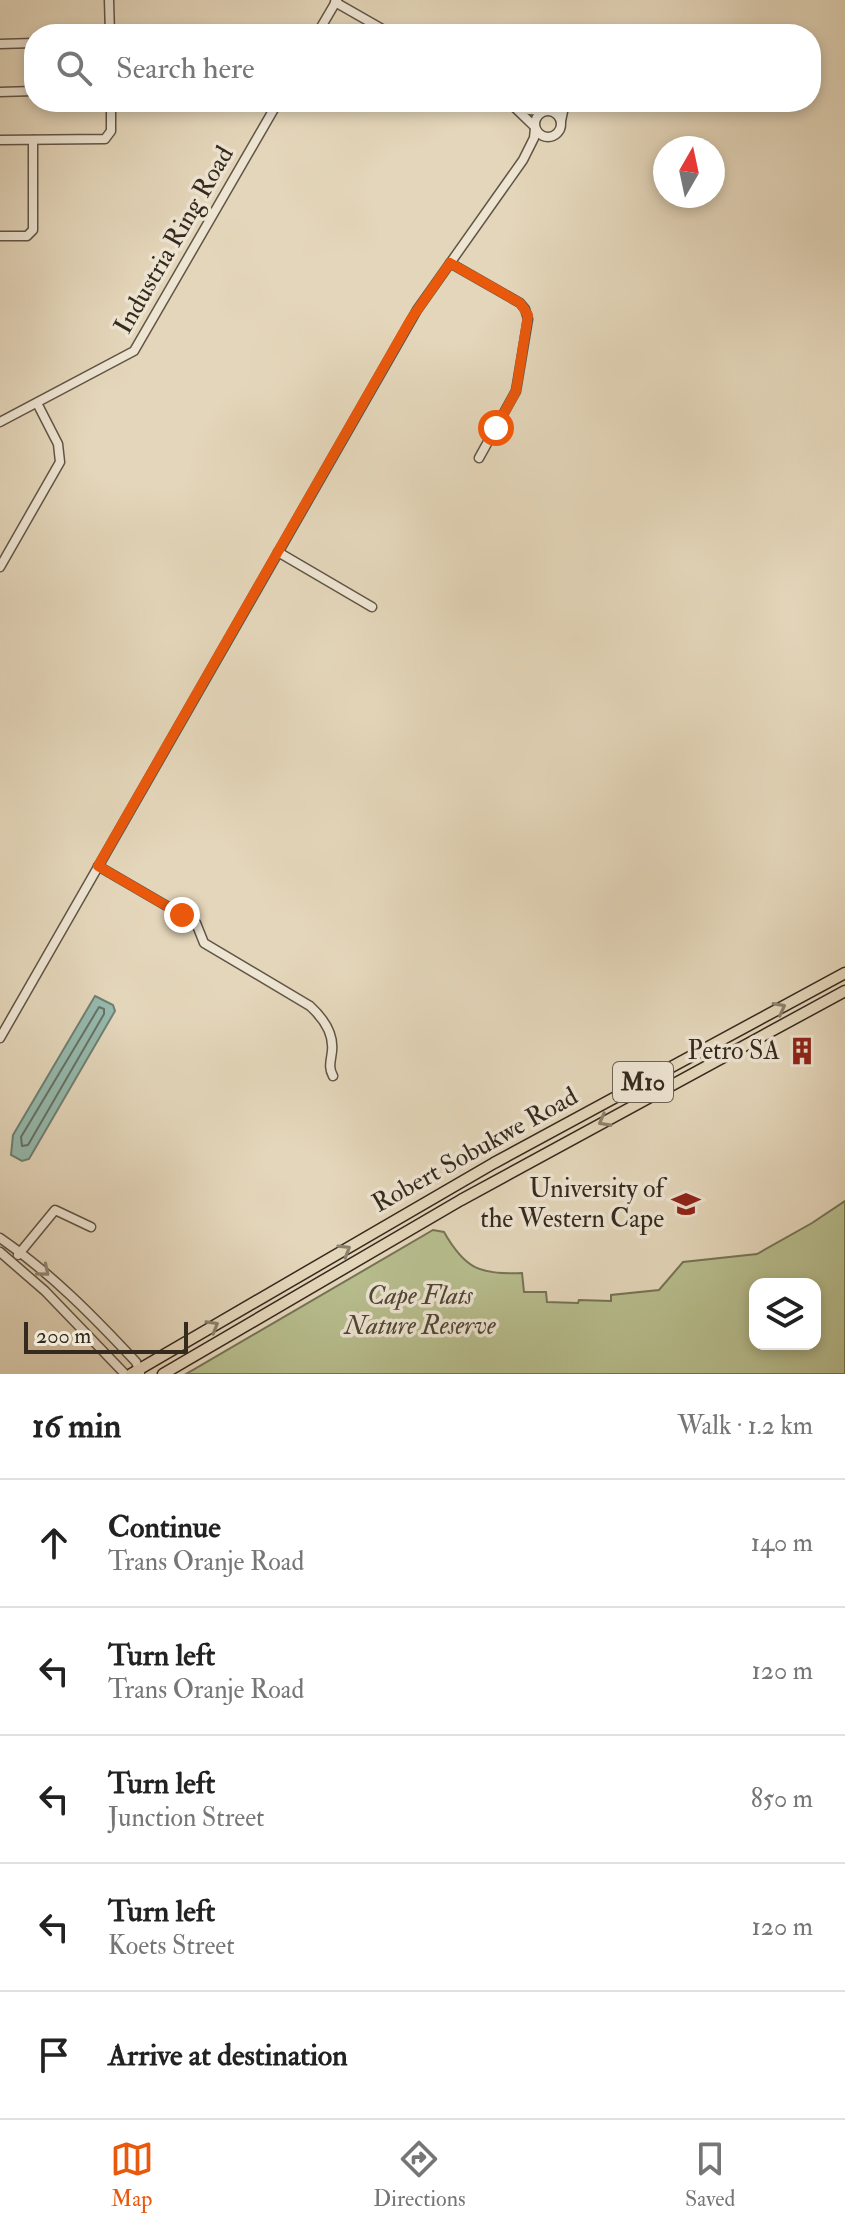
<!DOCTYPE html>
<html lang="en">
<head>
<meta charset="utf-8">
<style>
  :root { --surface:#fff; --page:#f6f6f6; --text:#222; --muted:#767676; --line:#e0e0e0; --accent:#ea580c }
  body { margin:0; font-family:"IM FELL Double Pica",serif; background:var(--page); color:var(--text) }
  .controls { position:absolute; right:24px; bottom:24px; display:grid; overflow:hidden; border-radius:16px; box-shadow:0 4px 12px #0003 }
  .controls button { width:72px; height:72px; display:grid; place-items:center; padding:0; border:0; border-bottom:2px solid var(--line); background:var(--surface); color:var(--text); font:40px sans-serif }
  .compass { position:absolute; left:653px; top:136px; width:72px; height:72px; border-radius:50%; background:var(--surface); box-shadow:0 4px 12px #0003; rotate:9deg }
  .scale { position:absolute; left:24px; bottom:20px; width:164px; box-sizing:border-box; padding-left:8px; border:4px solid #352a1e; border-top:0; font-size:22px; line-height:28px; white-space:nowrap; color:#352a1e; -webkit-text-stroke:6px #ede4d2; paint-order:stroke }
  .stop { position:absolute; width:24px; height:24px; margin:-18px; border:6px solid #ea580c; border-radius:50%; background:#fff }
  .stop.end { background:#ea580c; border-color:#fff; box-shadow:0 2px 8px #0008 }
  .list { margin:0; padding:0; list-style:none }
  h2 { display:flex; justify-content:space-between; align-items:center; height:104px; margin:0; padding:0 32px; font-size:34px }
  h2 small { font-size:26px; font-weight:400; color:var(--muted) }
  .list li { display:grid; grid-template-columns:52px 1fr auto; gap:24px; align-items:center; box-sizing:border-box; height:128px; padding:0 32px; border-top:2px solid var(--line) }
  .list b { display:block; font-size:30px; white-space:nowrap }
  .list p { margin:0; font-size:26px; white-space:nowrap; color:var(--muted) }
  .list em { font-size:26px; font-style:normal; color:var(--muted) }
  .icon { flex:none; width:44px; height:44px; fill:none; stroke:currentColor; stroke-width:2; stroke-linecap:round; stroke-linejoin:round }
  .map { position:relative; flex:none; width:845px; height:1374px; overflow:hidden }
  .search { position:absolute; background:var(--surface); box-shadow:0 4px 12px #0003; left:24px; right:24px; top:24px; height:88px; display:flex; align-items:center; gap:20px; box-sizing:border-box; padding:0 28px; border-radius:32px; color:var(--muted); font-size:30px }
  .sheet { height:744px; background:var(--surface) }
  nav { display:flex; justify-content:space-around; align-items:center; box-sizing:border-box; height:112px; border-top:2px solid var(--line); background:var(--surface); font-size:22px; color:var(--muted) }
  nav a { display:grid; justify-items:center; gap:4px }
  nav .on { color:var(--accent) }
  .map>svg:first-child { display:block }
</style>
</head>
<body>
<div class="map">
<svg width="845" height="1374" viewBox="0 0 845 1374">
  <rect width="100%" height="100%" fill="#e4d6ba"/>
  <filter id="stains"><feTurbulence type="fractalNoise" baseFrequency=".0025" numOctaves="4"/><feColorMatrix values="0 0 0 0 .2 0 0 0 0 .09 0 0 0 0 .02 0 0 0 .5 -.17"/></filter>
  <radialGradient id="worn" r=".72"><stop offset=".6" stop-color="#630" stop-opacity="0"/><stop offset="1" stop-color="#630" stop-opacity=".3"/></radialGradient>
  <path fill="#b7bd8d" stroke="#767456" stroke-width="2" fill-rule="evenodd" d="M845,1201V1374H186L433,1230L444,1232C465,1269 480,1275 522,1273L524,1292H546L547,1302L578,1303L579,1300L611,1301V1295L659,1290L683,1262L757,1254L812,1223ZM755,1284H815V1344H755Z"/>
  <polygon fill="#96b9ac" stroke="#6f8073" stroke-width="2" points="95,996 113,1005 115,1011 29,1159 22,1161 11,1155 13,1135"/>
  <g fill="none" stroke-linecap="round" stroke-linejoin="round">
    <polygon stroke="#667265" stroke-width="2" points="99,1007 104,1009 104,1014 28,1145 22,1146 21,1137"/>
    <defs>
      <g id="minor">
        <polyline points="109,0 110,34"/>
        <polyline points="335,2 391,34"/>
        <polyline points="317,34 337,0"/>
        <polyline points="0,44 34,43"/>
        <polyline points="0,92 34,91"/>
        <polyline points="509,102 534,126"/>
        <polyline points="515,104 529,110 544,111"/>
        <circle cx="548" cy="124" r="13"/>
        <polyline points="561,121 565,102"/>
        <polyline points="0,140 105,139 111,131 111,102"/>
        <polyline points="0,236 27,236 33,230 33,140"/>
        <polyline points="450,263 520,303 525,309 528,319 516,391 479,458"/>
        <polyline points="0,422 134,351 278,102"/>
        <polyline points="278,552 372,607"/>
        <polyline points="0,567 60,462 58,444 37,403"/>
        <path d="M98,866L196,923L204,943L310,1006C322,1017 334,1033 332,1051C331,1061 328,1067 333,1076"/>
        <polyline points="0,1038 417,310 523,160 534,138 535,128"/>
        <path d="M0,1238C51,1273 94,1317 136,1362L140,1372"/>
        <polyline points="0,1252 45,1291 125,1374"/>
        <polyline points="18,1255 55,1210 91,1227"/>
      </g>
      <g id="major">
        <polyline points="131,1374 494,1163 845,973"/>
        <polyline points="163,1374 461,1200 845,991"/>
      </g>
    </defs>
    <use href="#minor" stroke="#615545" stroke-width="11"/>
    <use href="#major" stroke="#352a1e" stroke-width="13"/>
    <use href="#minor" stroke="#ede4d2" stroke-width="8"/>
    <use href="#major" stroke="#e4d6ba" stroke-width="10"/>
  </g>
  <defs><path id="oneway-chevron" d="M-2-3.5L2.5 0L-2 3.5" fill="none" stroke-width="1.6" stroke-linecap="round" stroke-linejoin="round" transform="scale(2)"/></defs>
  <g stroke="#8c806c">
    <use href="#oneway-chevron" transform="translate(780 1008) rotate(-28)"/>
    <use href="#oneway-chevron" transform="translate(604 1121) rotate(151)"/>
    <use href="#oneway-chevron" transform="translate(345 1250) rotate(-31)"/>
    <use href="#oneway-chevron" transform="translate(213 1326) rotate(-30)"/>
  </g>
  <use stroke="#918778" href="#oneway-chevron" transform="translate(44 1271) rotate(40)"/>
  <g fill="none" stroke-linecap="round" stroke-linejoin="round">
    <polyline stroke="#ea580c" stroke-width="10" points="182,915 98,866 411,319 450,263 520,303 528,315 516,391 496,428"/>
  </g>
  <defs>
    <symbol id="building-bare" viewBox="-9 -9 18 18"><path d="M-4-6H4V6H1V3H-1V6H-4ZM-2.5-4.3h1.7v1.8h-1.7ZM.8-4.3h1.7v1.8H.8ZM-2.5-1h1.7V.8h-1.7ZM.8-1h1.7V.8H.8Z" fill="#8f2418" stroke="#ede4d2" stroke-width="2.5" paint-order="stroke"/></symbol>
    <symbol id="university-bare" viewBox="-9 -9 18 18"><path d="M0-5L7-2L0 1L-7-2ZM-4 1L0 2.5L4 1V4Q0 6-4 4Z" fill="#8f2418" stroke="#ede4d2" stroke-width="2.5" paint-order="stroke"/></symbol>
  </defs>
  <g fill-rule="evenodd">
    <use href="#building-bare" x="782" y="1031" width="40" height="40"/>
    <use href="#university-bare" x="666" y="1184" width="40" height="40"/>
  </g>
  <g text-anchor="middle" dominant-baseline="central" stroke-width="7" stroke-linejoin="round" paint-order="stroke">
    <rect fill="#ede4d2" stroke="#6c6254" stroke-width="2" x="613" y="1062" width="60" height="40" rx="6"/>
    <g font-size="24" font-weight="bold" fill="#352a1e">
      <text x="643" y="1082">M10</text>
    </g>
    <g font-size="26" fill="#352a1e" stroke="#ede4d2">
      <text transform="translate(174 240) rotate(-60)">Industria Ring Road</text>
      <text transform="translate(475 1150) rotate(-29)">Robert Sobukwe Road</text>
    </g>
    <g font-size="26" fill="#352a1e" stroke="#ede4d2" text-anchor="end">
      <text x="780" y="1051">Petro SA</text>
      <text x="664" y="1189">University of<tspan x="664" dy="30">the Western Cape</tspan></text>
    </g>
    <g font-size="26" font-style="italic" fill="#4f4734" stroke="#ede4d2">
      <text x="420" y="1296">Cape Flats<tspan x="420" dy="30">Nature Reserve</tspan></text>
    </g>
  </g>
  <rect width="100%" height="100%" filter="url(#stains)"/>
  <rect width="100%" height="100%" fill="url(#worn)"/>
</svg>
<div class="controls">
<button><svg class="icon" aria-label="layers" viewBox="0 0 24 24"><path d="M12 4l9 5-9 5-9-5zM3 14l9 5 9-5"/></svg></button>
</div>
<svg class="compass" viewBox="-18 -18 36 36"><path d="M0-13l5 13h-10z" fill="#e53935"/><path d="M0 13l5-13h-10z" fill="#767676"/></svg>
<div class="scale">200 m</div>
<div class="stop" style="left:496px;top:428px"></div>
<div class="stop end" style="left:182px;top:915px"></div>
<div class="search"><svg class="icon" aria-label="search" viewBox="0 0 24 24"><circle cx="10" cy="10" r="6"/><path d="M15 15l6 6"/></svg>Search here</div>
</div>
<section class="sheet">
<h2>16 min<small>Walk · 1.2 km</small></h2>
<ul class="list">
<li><svg class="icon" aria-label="ahead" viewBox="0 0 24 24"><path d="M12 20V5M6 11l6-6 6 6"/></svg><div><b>Continue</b><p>Trans Oranje Road</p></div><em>140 m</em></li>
<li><svg class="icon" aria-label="left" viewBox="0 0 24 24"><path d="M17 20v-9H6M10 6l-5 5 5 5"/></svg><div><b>Turn left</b><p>Trans Oranje Road</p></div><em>120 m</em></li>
<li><svg class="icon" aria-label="left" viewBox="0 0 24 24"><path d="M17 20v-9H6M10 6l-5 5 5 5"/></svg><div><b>Turn left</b><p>Junction Street</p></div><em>850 m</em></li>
<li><svg class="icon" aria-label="left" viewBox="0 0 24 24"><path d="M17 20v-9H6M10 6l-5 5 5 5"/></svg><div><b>Turn left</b><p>Koets Street</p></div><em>120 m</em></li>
<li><svg class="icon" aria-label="arrive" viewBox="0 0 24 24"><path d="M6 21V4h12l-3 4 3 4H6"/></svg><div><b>Arrive at destination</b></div></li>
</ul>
</section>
<nav>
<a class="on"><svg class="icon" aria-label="map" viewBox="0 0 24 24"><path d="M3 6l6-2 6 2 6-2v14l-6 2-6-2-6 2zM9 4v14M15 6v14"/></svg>Map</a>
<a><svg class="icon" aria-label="directions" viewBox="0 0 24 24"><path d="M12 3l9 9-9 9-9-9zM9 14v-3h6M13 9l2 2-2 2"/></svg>Directions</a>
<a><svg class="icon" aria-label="saved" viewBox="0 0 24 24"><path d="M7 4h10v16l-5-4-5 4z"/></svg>Saved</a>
</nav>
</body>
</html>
